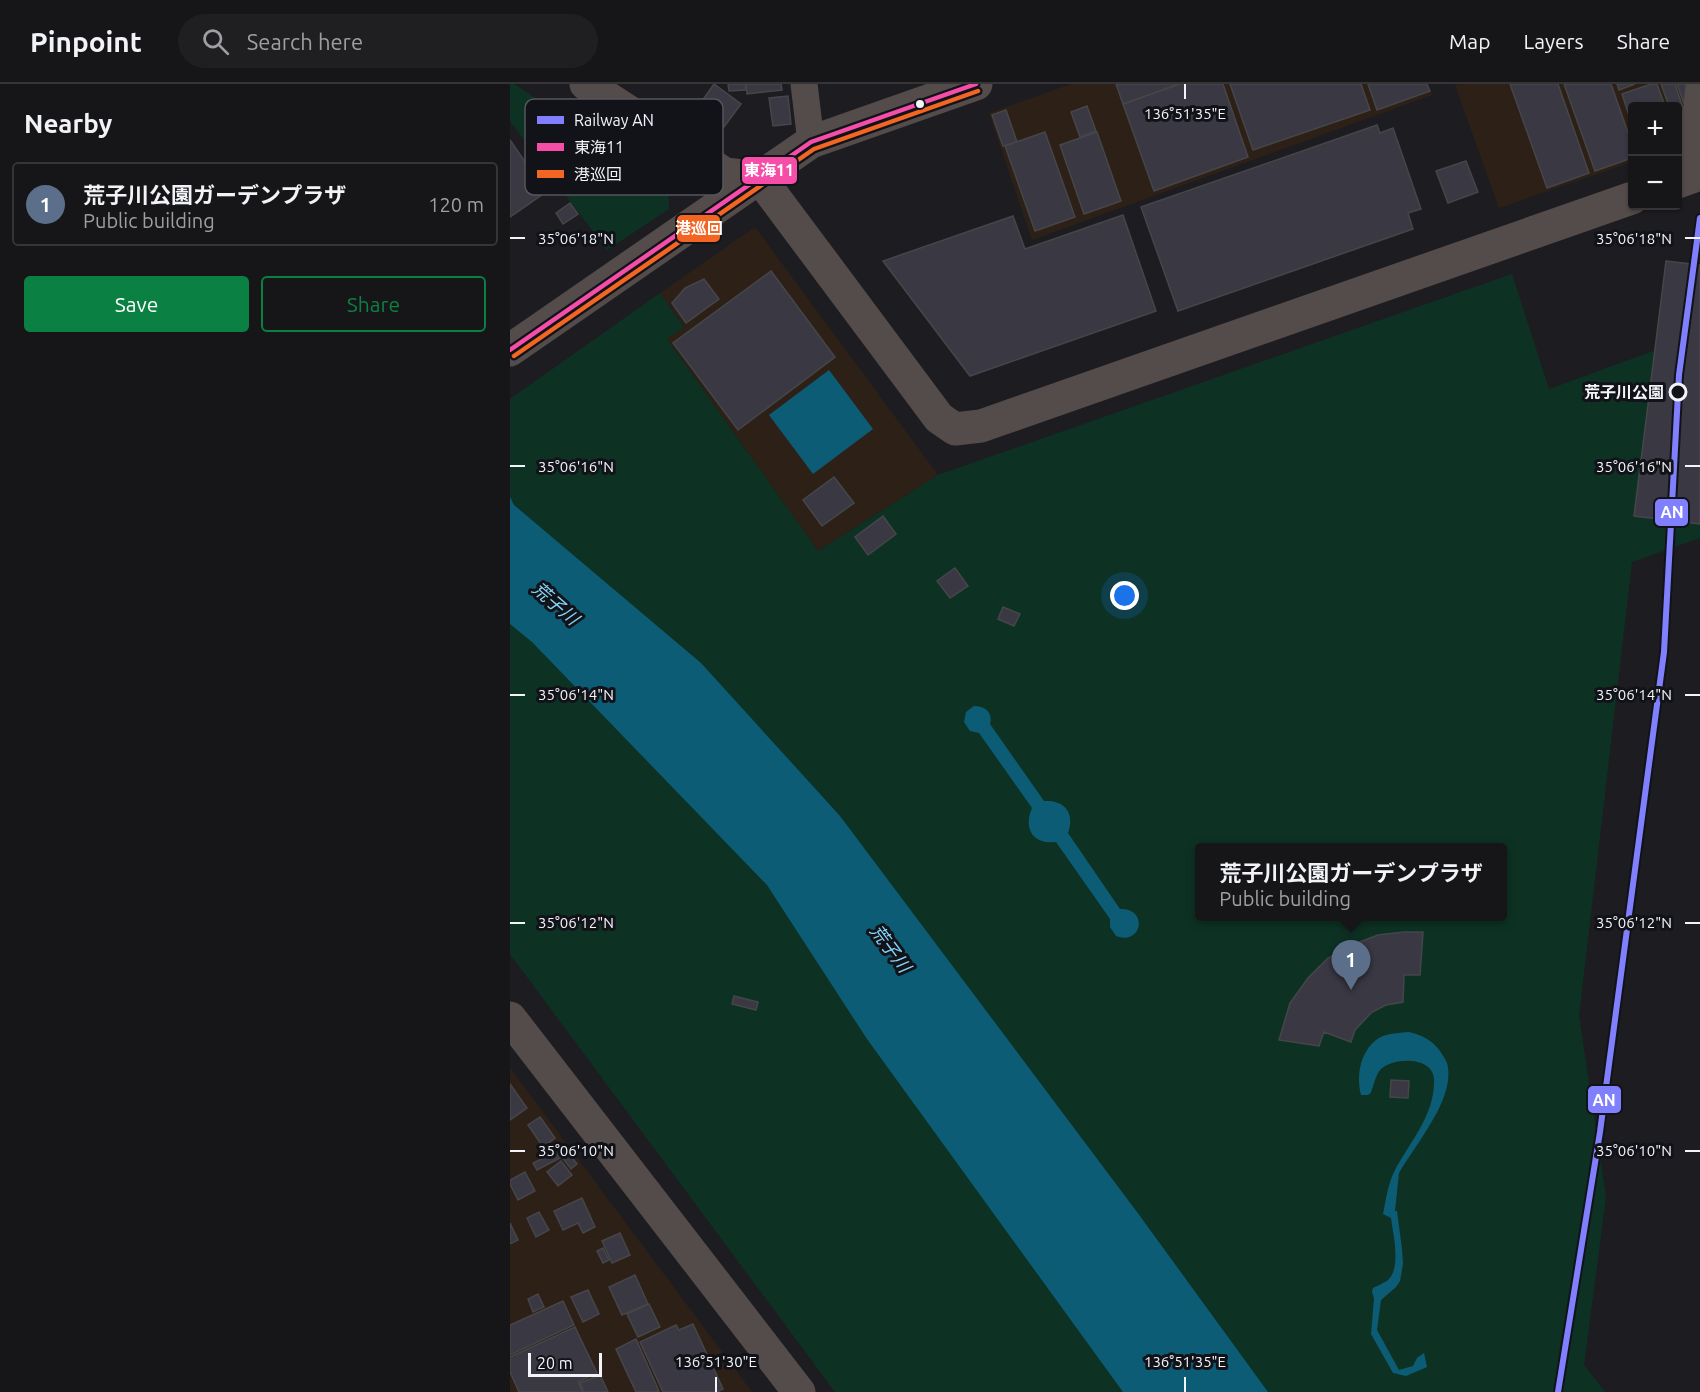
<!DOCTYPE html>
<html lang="en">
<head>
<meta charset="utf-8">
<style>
  :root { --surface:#161619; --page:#1f1f22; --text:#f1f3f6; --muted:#9e9fa2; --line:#353538; --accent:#0b8043 }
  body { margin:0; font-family:Ubuntu,"Noto Sans JP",sans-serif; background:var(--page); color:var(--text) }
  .controls { position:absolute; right:18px; top:18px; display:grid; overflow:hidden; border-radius:6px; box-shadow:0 2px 4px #0004 }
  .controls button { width:54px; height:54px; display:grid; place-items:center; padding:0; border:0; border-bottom:2px solid var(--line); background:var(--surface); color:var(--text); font:30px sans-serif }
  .scale { position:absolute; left:18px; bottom:15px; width:74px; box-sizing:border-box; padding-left:6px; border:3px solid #f3f4f9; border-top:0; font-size:16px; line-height:21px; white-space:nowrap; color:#f3f4f9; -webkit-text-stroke:4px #121319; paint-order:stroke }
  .you { position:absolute; left:615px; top:512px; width:21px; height:21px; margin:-15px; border:4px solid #fff; border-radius:50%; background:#1a73e8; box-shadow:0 0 0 9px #1a73e833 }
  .badge { display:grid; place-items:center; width:39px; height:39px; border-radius:50%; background:var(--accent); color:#fff; font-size:20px; font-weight:700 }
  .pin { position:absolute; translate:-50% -50px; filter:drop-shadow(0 2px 3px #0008) }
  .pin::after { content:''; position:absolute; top:32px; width:21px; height:18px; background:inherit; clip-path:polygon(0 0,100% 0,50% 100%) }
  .popup { position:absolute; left:685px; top:759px; width:312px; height:78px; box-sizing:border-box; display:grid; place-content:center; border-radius:6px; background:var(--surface); filter:drop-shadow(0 2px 4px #0005); font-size:20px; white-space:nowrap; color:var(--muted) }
  .popup b { font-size:22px; color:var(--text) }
  .popup::after { content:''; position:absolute; left:50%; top:100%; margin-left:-12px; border:12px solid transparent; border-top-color:var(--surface) }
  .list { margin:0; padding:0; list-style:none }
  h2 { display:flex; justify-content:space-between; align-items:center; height:78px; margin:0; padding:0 24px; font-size:26px }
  h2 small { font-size:20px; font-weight:400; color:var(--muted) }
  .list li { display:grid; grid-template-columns:39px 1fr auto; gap:18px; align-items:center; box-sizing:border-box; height:84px; margin:0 12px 12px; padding:0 12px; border:2px solid var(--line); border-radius:6px }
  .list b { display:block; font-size:22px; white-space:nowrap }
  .list p { margin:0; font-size:20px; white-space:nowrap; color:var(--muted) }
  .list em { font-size:20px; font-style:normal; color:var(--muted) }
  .actions { display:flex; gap:12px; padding:18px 24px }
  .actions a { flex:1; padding:14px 0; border:2px solid var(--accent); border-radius:6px; text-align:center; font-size:21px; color:var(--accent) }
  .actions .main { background:var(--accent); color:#fff }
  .icon { flex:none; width:33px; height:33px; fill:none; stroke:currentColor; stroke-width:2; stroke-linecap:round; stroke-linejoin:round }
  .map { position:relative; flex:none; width:1190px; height:1308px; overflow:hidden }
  header { display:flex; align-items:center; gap:36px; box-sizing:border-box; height:84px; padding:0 30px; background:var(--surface); border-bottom:2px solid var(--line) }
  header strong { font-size:28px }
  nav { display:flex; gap:33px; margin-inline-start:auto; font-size:21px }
  .search { width:420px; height:54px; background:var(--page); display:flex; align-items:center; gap:15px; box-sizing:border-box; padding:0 21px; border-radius:33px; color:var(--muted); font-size:22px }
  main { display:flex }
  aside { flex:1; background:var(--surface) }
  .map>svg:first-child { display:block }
</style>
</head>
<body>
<header>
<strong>Pinpoint</strong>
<div class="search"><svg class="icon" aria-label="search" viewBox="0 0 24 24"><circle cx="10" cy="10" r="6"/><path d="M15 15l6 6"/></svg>Search here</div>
<nav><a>Map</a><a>Layers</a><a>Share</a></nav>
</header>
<main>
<aside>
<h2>Nearby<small></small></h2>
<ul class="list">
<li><span class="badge" style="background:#5c6f8a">1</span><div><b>荒子川公園ガーデンプラザ</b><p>Public building</p></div><em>120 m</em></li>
</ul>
<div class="actions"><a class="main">Save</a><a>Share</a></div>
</aside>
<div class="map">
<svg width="1190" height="1308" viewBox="0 0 1190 1308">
  <rect width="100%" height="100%" fill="#1d1d21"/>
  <g fill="#2d2017">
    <polygon points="561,0 918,0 922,11 522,156 479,29"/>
    <polygon points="949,0 1178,0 1169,62 1168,63 1168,22 1122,22 1122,78 989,124 945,1"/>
    <polygon points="245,143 428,391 308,467 157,255 174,242 150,209"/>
    <polygon points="0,984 242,1308 0,1308"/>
  </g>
  <g fill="#0d3224" fill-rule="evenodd">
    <polygon points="0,0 4,0 158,102 159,125 97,166 0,37"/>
    <path d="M1002,190L1039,305L1190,250V454L1122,478L1069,932L1096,1113L1074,1281L1095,1308H325L0,870V315L150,209L174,243L157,255L308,467L428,391ZM690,764H992V832H690Z"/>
  </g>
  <g fill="#0d5c76">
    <polygon points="319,286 363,345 303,390 259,331"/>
    <polygon points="0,413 4,421 191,579 330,732 627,1128 758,1308 613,1308 357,955 257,801 22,558 0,540"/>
    <path d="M464,622C476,622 483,629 480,640L534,717C555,716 565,729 558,749L610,825C639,824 632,862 606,852L600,843V835L546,758C523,761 513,744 522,724L469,649L460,647L454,638L456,628Z"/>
    <path d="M899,948C912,951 922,956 930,967C933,972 938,978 938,984C943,1017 905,1061 889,1089L885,1127H887L892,1165L893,1180L890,1197L886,1203L871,1216L867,1246L889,1286L903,1282L907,1274L914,1269L917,1283L896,1292L883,1289L861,1250L864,1215L862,1207L863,1204C868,1201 875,1199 879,1195C891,1182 883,1149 881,1134L873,1130C876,1116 878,1099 885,1086C901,1056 925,1031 924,995C923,972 883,973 871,985C865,991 864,1002 860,1010L857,1011H851C846,992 850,969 866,956C874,949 889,949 899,948Z"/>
  </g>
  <g fill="#3a3843" stroke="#464649" stroke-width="1.5">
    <polygon points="204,0 231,20 214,43 207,38 203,43 188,32 192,27 187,24"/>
    <polygon points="218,0 235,0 236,6 219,7"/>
    <polygon points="236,0 271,0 272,6 237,10"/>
    <polygon points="606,0 669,0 613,20"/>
    <polygon points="670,0 713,0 738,73 644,107 613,20"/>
    <polygon points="720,0 851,0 860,26 743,66"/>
    <polygon points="858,0 917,0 920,7 867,26"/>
    <polygon points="1000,0 1048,0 1079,89 1037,104"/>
    <polygon points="1054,0 1101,0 1122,60 1122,74 1085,87"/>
    <polygon points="1107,0 1125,0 1109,6"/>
    <polygon points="1141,0 1147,0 1155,22 1122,22 1122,41 1112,10"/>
    <polygon points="1151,0 1165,0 1173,24 1170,52 1168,46 1168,22 1159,22"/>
    <polygon points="1167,0 1176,0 1174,20"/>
    <polygon points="278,12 281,40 263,42 259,14"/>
    <polygon points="577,22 586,47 570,53 561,28"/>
    <polygon points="496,26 507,58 493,62 482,31"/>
    <polygon points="867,41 870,49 883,44 911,125 898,129 903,145 668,227 631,123"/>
    <polygon points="535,48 565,133 525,147 495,62"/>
    <polygon points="587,48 611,117 574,130 550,61"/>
    <polygon points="0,56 36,108 0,133"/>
    <polygon points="956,77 968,108 938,119 926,87"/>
    <polygon points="60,119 68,130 53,140 46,129"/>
    <polygon points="613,131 646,227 460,292 373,177 503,132 515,165"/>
    <polygon points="1156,177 1190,181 1190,440 1124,432"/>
    <polygon points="261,187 325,273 228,346 163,259"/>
    <polygon points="194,195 209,215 176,239 162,219 175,204"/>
    <polygon points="324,393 344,419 312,442 293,416"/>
    <polygon points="373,432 386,450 358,471 345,453"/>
    <polygon points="445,484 458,502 440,514 427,497"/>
    <polygon points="493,523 510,530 504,542 488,535"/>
    <polygon points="894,848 913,848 910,891 894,891 893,918 876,921 862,928 845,946 841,958 814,948 809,962 769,956 780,919 798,894 818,874 842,861 868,851"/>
    <polygon points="224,912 248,918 246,926 222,920"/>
    <polygon points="881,996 899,997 898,1014 880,1013"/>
    <polygon points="0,1000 17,1024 0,1036"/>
    <polygon points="30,1033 45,1054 33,1063 18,1041"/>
    <polygon points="57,1067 67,1080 61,1085 51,1072"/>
    <polygon points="46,1068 50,1074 27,1086 23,1079"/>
    <polygon points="51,1077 62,1091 48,1102 37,1088"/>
    <polygon points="15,1088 25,1107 8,1116 0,1100 0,1096"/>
    <polygon points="72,1114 85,1143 73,1149 68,1139 53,1146 44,1127"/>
    <polygon points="29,1128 39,1146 26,1153 17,1134"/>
    <polygon points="0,1139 8,1156 0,1160"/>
    <polygon points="110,1149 120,1171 102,1179 92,1157"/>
    <polygon points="93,1164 99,1176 93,1179 87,1167"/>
    <polygon points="125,1191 138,1220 112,1231 99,1203"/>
    <polygon points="78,1206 89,1230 73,1238 61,1213"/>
    <polygon points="28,1210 34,1223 23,1228 18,1215"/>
    <polygon points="53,1217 64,1241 0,1271 0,1241"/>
    <polygon points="139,1220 150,1243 128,1253 117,1230"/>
    <polygon points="183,1240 213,1305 207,1308 153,1308 130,1258 166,1241 169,1246"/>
    <polygon points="65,1243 87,1289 68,1298 73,1308 9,1308 0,1288 0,1273"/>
    <polygon points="126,1255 149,1307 146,1308 126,1308 106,1265"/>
    <polygon points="90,1291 98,1308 74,1308 70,1299"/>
  </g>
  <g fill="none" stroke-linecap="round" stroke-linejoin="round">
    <g stroke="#544c4b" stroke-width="27">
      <polyline points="294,0 301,58"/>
      <polyline points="1177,95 1190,0"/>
    </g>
    <g stroke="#544c4b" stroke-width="33">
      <polyline points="76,0 215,90 250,94 429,334 445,345 471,342 1122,114"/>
      <polyline points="1168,98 1190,90"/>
      <polyline points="0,266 301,58 466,0"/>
      <polyline points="0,934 289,1308"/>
    </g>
    <defs>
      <polyline id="bus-1" points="0,266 301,58 466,0"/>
      <polyline id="bus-2" points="4,272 304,65 468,7"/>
    </defs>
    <use href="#bus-1" stroke="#121319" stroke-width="9"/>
    <use href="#bus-2" stroke="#121319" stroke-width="9"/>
    <use href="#bus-1" stroke="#f54da8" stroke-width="4.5"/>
    <use href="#bus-2" stroke="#f26522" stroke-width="4.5"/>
    <defs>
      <polyline id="rail-1" points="1048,1308 1090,1048 1154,568 1169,291 1190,134"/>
    </defs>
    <use href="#rail-1" stroke="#121319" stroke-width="10"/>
    <use href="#rail-1" stroke="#8080ff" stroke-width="6"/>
  </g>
  <path fill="none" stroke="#f3f4f9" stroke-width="2" d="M675,0V15M0,154H15M1175,154H1190M0,382H15M1175,382H1190M0,611H15M1175,611H1190M0,839H15M1175,839H1190M0,1067H15M1175,1067H1190M206,1293V1308M675,1293V1308"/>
  <circle fill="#f3f4f9" stroke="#121319" stroke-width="2" cx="410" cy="20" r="5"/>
  <circle fill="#121319" stroke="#f3f4f9" stroke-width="3" cx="1168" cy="308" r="8"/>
  <g text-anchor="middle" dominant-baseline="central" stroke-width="6" stroke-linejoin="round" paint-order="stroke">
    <g font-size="16" font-weight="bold" fill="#f3f4f9" stroke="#121319" text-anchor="end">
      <text x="1154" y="308">荒子川公園</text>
    </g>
    <g font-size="18" font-style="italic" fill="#84d5f8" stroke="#121319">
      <text transform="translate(46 519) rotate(41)">荒子川</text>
      <text transform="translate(381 864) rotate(53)">荒子川</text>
    </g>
  </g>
  <rect x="15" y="15" width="198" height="96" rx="9" fill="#121319" stroke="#56565c" stroke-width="1.5"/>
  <rect x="27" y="32" width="27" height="8" fill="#8080ff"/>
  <rect x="27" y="59" width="27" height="8" fill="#f54da8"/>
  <rect x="27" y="86" width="27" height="8" fill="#f26522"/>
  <g font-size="16" fill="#f3f4f9">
    <text x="64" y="42">Railway AN</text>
    <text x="64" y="69">東海11</text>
    <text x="64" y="96">港巡回</text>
  </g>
  <g font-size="15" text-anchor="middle" fill="#f3f4f9" stroke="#121319" stroke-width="6" stroke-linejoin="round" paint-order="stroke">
    <text x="675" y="35">136°51'35"E</text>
    <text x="66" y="160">35°06'18"N</text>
    <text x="1124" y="160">35°06'18"N</text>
    <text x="66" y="388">35°06'16"N</text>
    <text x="1124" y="388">35°06'16"N</text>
    <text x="66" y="616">35°06'14"N</text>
    <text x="1124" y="616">35°06'14"N</text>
    <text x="66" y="844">35°06'12"N</text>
    <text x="1124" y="844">35°06'12"N</text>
    <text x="66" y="1072">35°06'10"N</text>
    <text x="1124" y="1072">35°06'10"N</text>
    <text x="206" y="1283">136°51'30"E</text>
    <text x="675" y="1283">136°51'35"E</text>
  </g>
  <g stroke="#121319" stroke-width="2">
    <rect x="231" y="72" width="57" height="29" rx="6" fill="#f54da8"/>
    <rect x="166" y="130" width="45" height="29" rx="6" fill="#f26522"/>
    <rect x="1144" y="414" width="35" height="29" rx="6" fill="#8080ff"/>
    <rect x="1077" y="1001" width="35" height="29" rx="6" fill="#8080ff"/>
  </g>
  <g font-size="16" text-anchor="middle" font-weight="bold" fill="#fff">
    <text x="259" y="92">東海11</text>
    <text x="189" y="150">港巡回</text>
    <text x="1162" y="434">AN</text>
    <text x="1094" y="1022">AN</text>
  </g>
</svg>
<div class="controls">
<button>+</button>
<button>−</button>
</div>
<div class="scale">20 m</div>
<div class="you"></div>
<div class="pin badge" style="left:841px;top:906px;background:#5c6f8a">1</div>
<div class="popup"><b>荒子川公園ガーデンプラザ</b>Public building</div>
</div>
</main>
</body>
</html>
